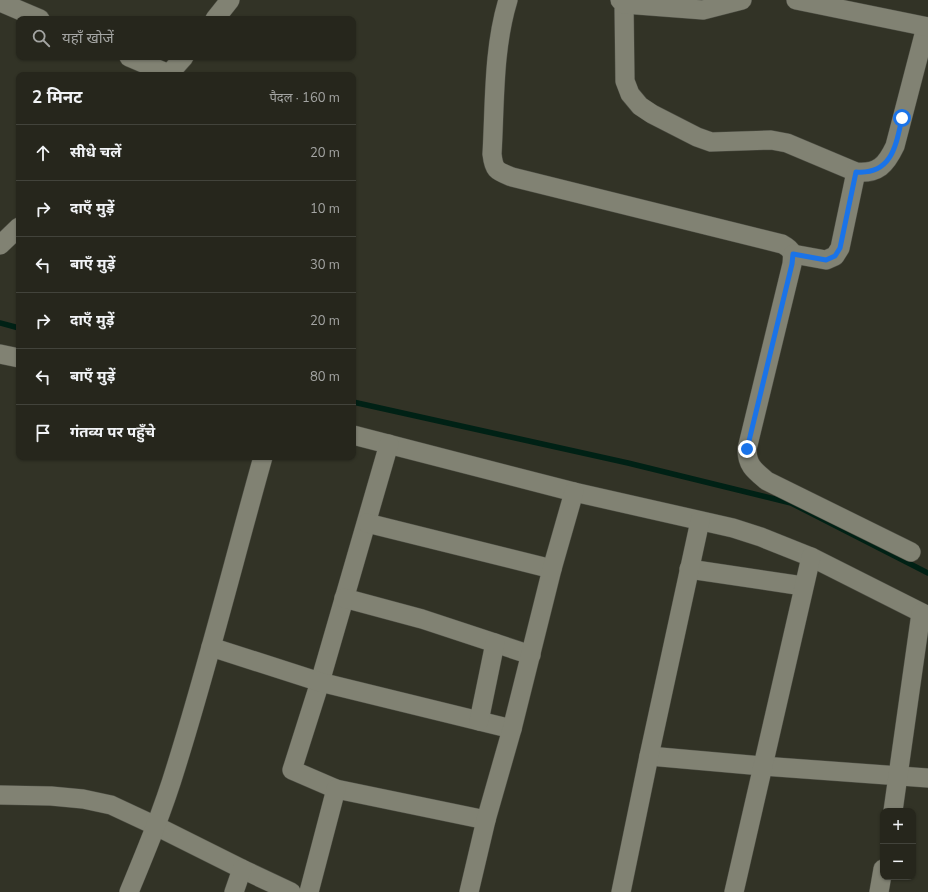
<!DOCTYPE html>
<html lang="hi">
<head>
<meta charset="utf-8">
<style>
  :root { --surface:#26261c; --page:#2e2e25; --text:#f1f3f6; --muted:#a4a5a3; --line:#42433b }
  body { margin:0; font-family:"Nunito Sans","Noto Sans Devanagari",sans-serif; background:var(--page); color:var(--text) }
  .controls { position:absolute; right:12px; bottom:12px; display:grid; overflow:hidden; border-radius:8px; box-shadow:0 1px 3px #0004 }
  .controls button { width:36px; height:36px; display:grid; place-items:center; padding:0; border:0; border-bottom:1px solid var(--line); background:var(--surface); color:var(--text); font:20px sans-serif }
  .stop { position:absolute; width:12px; height:12px; margin:-9px; border:3px solid #1a73e8; border-radius:50%; background:#fff }
  .stop.end { background:#1a73e8; border-color:#fff; box-shadow:0 1px 4px #0008 }
  .list { margin:0; padding:0; list-style:none }
  h2 { display:flex; justify-content:space-between; align-items:center; height:52px; margin:0; padding:0 16px; font-size:17px }
  h2 small { font-size:13px; font-weight:400; color:var(--muted) }
  .list li { display:grid; grid-template-columns:26px 1fr auto; gap:12px; align-items:center; box-sizing:border-box; height:56px; padding:0 16px; border-top:1px solid var(--line) }
  .list b { display:block; font-size:15px; white-space:nowrap }
  .list em { font-size:13px; font-style:normal; color:var(--muted) }
  .icon { flex:none; width:22px; height:22px; fill:none; stroke:currentColor; stroke-width:2; stroke-linecap:round; stroke-linejoin:round }
  .map { position:relative; flex:none; width:928px; height:892px; overflow:hidden }
  .search { position:absolute; background:var(--surface); box-shadow:0 1px 3px #0004; left:16px; top:16px; width:340px; height:44px; display:flex; align-items:center; gap:10px; box-sizing:border-box; padding:0 14px; border-radius:8px; color:var(--muted); font-size:15px }
  .panel { position:absolute; background:var(--surface); box-shadow:0 1px 3px #0004; left:16px; top:72px; width:340px; height:388px; border-radius:8px }
  .map>svg:first-child { display:block }
</style>
</head>
<body>
<div class="map">
<svg width="928" height="892" viewBox="0 0 928 892">
  <rect width="100%" height="100%" fill="#323326"/>
  <g fill="none" stroke-linecap="round" stroke-linejoin="round">
    <g stroke="#002115" stroke-width="5.5">
      <polyline points="0,323 19,328"/>
      <polyline points="353,402 628,463 791,503 928,573"/>
    </g>
    <defs>
      <g id="minor">
        <path d="M508,0C493,49 495,103 492,154C494,171 497,171 512,177L782,244C793,250 793,253 792,264L747,449C747,466 755,471 767,481L911,552"/>
        <path d="M620,0L624,4L625,81L630,94L640,106L652,114L697,137L711,142L771,140L787,143L856,172C878,174 886,165 895,146L926,27"/>
        <polyline points="796,0 928,27"/>
        <polyline points="0,2 40,19"/>
        <polyline points="624,4 703,10 742,0"/>
        <polyline points="215,19 230,0"/>
        <polyline points="129,57 169,74"/>
        <polyline points="168,75 184,57"/>
        <polyline points="0,245 19,227"/>
        <polyline points="793,254 826,260 835,256 840,248 856,172"/>
        <polyline points="0,354 19,358"/>
        <polyline points="353,435 574,492 733,528 761,537 811,557 928,616"/>
        <polyline points="389,444 320,682 292,770 336,789 486,820"/>
        <polyline points="367,523 552,569"/>
        <polyline points="689,569 803,586"/>
        <polyline points="344,598 422,619 531,655"/>
        <polyline points="211,647 320,682 512,729"/>
        <polyline points="479,721 495,643"/>
        <polyline points="649,756 762,766 928,778"/>
        <polyline points="0,795 51,796 83,799 111,805 156,826 242,869 291,892"/>
        <polyline points="893,811 921,613"/>
        <path d="M129,892C146,851 163,810 176,767C208,665 234,560 263,457"/>
        <polyline points="234,892 242,869"/>
        <polyline points="309,892 336,789"/>
        <polyline points="469,892 486,820 512,729 552,569 574,492"/>
        <polyline points="621,892 649,756 700,521"/>
        <polyline points="734,892 811,557"/>
        <polyline points="879,892 883,869"/>
      </g>
    </defs>
    <use href="#minor" stroke="#4d4e44" stroke-width="20"/>
    <use href="#minor" stroke="#818273" stroke-width="19"/>
  </g>
  <g fill="none" stroke-linecap="round" stroke-linejoin="round">
    <path stroke="#1a73e8" stroke-width="5" d="M747,449L792,264L793,254L826,260L835,256L840,248L856,172C892,175 896,145 902,118"/>
  </g>
</svg>
<div class="controls">
<button>+</button>
<button>−</button>
</div>
<div class="stop" style="left:902px;top:118px"></div>
<div class="stop end" style="left:747px;top:449px"></div>
<div class="search"><svg class="icon" aria-label="search" viewBox="0 0 24 24"><circle cx="10" cy="10" r="6"/><path d="M15 15l6 6"/></svg>यहाँ खोजें</div>
<section class="panel">
<h2>2 मिनट<small>पैदल · 160 m</small></h2>
<ul class="list">
<li><svg class="icon" aria-label="ahead" viewBox="0 0 24 24"><path d="M12 20V5M6 11l6-6 6 6"/></svg><div><b>सीधे चलें</b></div><em>20 m</em></li>
<li><svg class="icon" aria-label="right" viewBox="0 0 24 24"><path d="M7 20v-9h11M14 6l5 5-5 5"/></svg><div><b>दाएँ मुड़ें</b></div><em>10 m</em></li>
<li><svg class="icon" aria-label="left" viewBox="0 0 24 24"><path d="M17 20v-9H6M10 6l-5 5 5 5"/></svg><div><b>बाएँ मुड़ें</b></div><em>30 m</em></li>
<li><svg class="icon" aria-label="right" viewBox="0 0 24 24"><path d="M7 20v-9h11M14 6l5 5-5 5"/></svg><div><b>दाएँ मुड़ें</b></div><em>20 m</em></li>
<li><svg class="icon" aria-label="left" viewBox="0 0 24 24"><path d="M17 20v-9H6M10 6l-5 5 5 5"/></svg><div><b>बाएँ मुड़ें</b></div><em>80 m</em></li>
<li><svg class="icon" aria-label="arrive" viewBox="0 0 24 24"><path d="M6 21V4h12l-3 4 3 4H6"/></svg><div><b>गंतव्य पर पहुँचे</b></div></li>
</ul>
</section>
</div>
</body>
</html>
